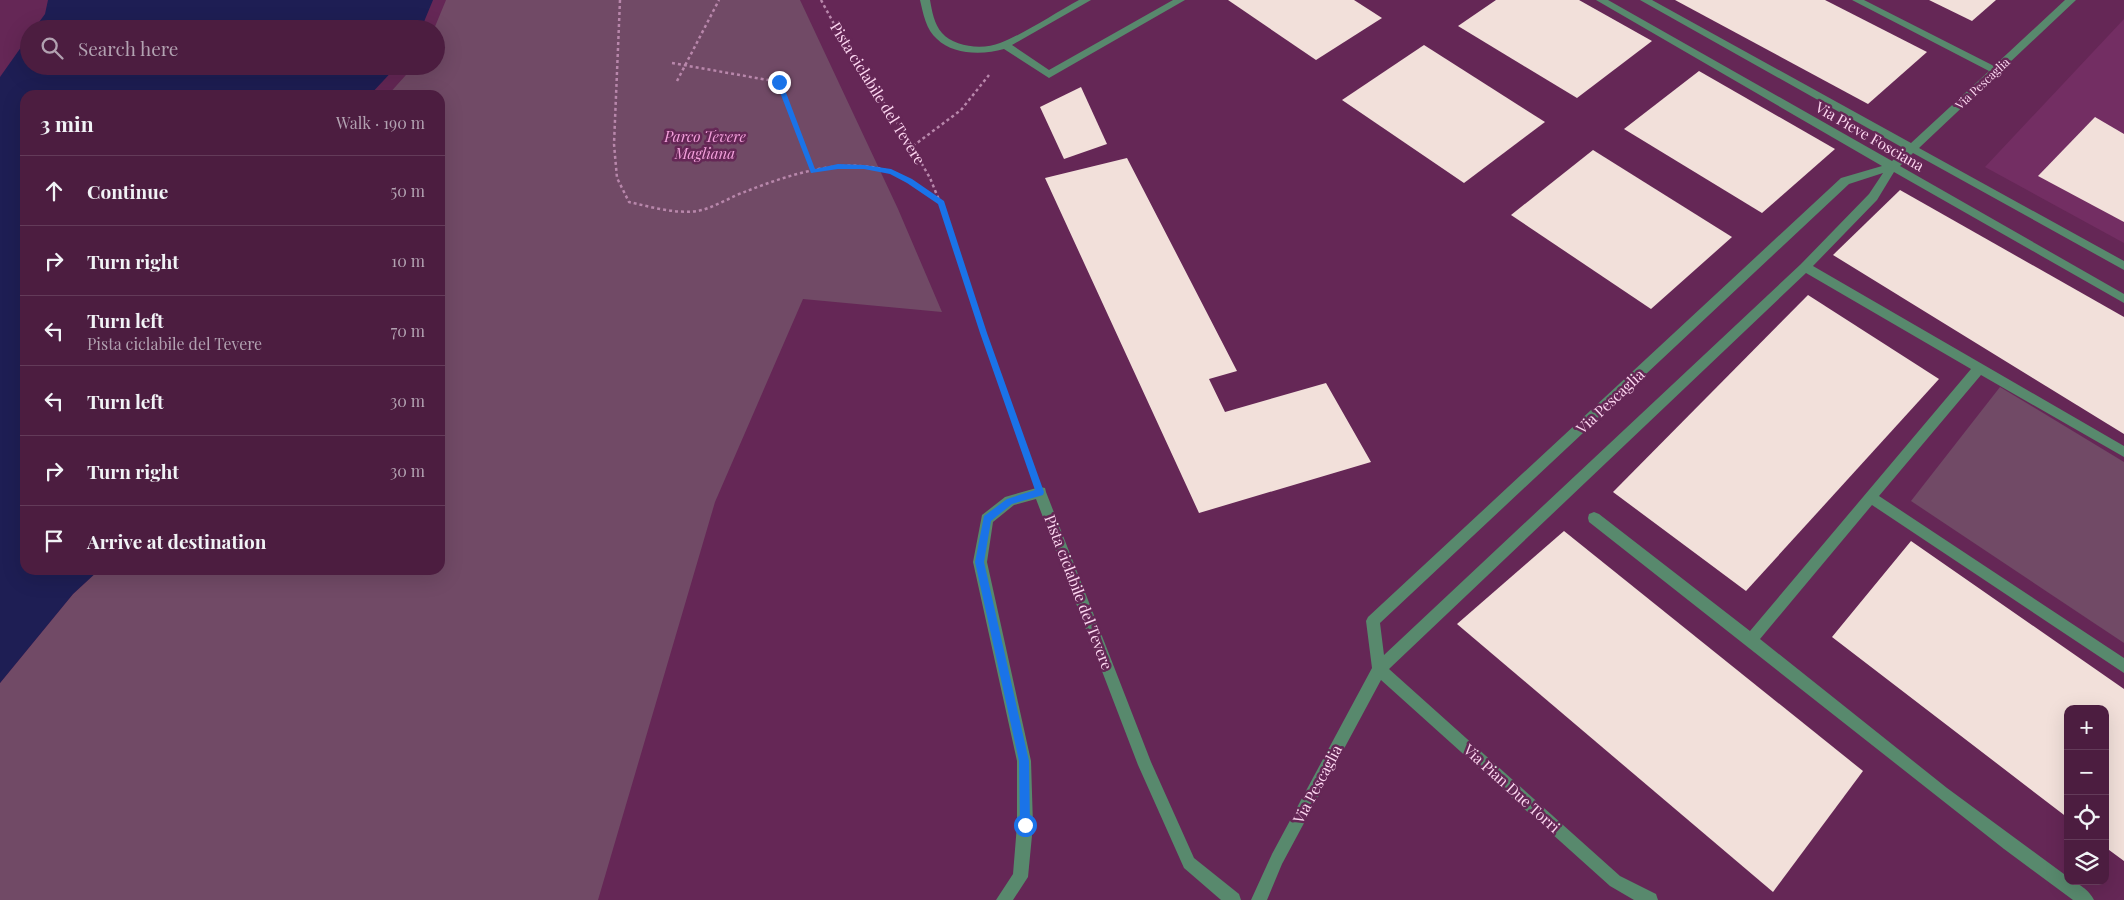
<!DOCTYPE html>
<html lang="en">
<head>
<meta charset="utf-8">
<style>
  :root { --surface:#4c1d40; --page:#562a4b; --text:#f1f3f6; --muted:#b2a2b1; --line:#633b59 }
  body { margin:0; font-family:"Playfair Display",serif; background:var(--page); color:var(--text) }
  .controls { position:absolute; right:15px; bottom:15px; display:grid; overflow:hidden; border-radius:10px; box-shadow:0 5px 20px #0002 }
  .controls button { width:45px; height:45px; display:grid; place-items:center; padding:0; border:0; border-bottom:1px solid var(--line); background:var(--surface); color:var(--text); font:25px sans-serif }
  .stop { position:absolute; width:15px; height:15px; margin:-11px; border:4px solid #1a73e8; border-radius:50%; background:#fff }
  .stop.end { background:#1a73e8; border-color:#fff; box-shadow:0 1px 5px #0008 }
  .list { margin:0; padding:0; list-style:none }
  h2 { display:flex; justify-content:space-between; align-items:center; height:65px; margin:0; padding:0 20px; font-size:21px }
  h2 small { font-size:16px; font-weight:400; color:var(--muted) }
  .list li { display:grid; grid-template-columns:32px 1fr auto; gap:15px; align-items:center; box-sizing:border-box; height:70px; padding:0 20px; border-top:1px solid var(--line) }
  .list b { display:block; font-size:19px; white-space:nowrap }
  .list p { margin:0; font-size:16px; white-space:nowrap; color:var(--muted) }
  .list em { font-size:16px; font-style:normal; color:var(--muted) }
  .icon { flex:none; width:28px; height:28px; fill:none; stroke:currentColor; stroke-width:2; stroke-linecap:round; stroke-linejoin:round }
  .map { position:relative; flex:none; width:2124px; height:900px; overflow:hidden }
  .search { position:absolute; background:var(--surface); box-shadow:0 5px 20px #0002; left:20px; top:20px; width:425px; height:55px; display:flex; align-items:center; gap:12px; box-sizing:border-box; padding:0 18px; border-radius:28px; color:var(--muted); font-size:19px }
  .panel { position:absolute; background:var(--surface); box-shadow:0 5px 20px #0002; left:20px; top:90px; width:425px; height:485px; border-radius:15px }
  .map>svg:first-child { display:block }
</style>
</head>
<body>
<div class="map">
<svg width="2124" height="900" viewBox="0 0 2124 900">
  <rect width="100%" height="100%" fill="#652756"/>
  <polygon fill="#732e63" points="2124,19 2124,243 1985,167"/>
  <g fill="#714a66">
    <polygon points="446,0 800,0 898,209 942,312 803,299 715,502 598,900 0,900 0,683 73,594 99,570 440,570 440,95 388,95 414,66 436,66 436,29 434,29"/>
    <polygon points="2000,387 2124,462 2124,643 1911,501"/>
  </g>
  <g fill="#1e1e54">
    <polygon points="48,0 433,0 421,29 34,29 45,14"/>
    <polygon points="29,36 29,66 397,66 370,95 25,95 25,570 99,570 73,594 0,683 0,77"/>
  </g>
  <g fill="#f2e0da">
    <polygon points="1228,0 1354,0 1382,18 1316,60"/>
    <polygon points="1496,0 1579,0 1652,41 1577,98 1458,26"/>
    <polygon points="1675,0 1825,0 1927,52 1868,104"/>
    <polygon points="1929,0 1996,0 1972,21"/>
    <polygon points="1424,45 1545,122 1464,183 1342,100"/>
    <polygon points="1699,71 1835,149 1762,213 1624,129"/>
    <polygon points="1081,87 1107,144 1064,159 1040,107"/>
    <polygon points="2095,117 2124,134 2124,222 2038,176"/>
    <polygon points="1593,150 1732,237 1651,309 1511,215"/>
    <polygon points="1127,158 1237,371 1209,379 1225,412 1326,383 1371,462 1199,513 1045,178"/>
    <polygon points="1900,190 2124,317 2124,434 1833,255"/>
    <polygon points="1808,295 1939,379 1746,591 1613,492"/>
    <polygon points="1564,531 1863,771 1773,892 1457,624"/>
    <polygon points="1911,541 2124,689 2124,861 2105,847 2105,709 2068,709 2068,818 1832,637"/>
  </g>
  <g fill="none" stroke-linecap="round" stroke-linejoin="round">
    <g stroke="#b887ab" stroke-width="2.5" stroke-dasharray="3 3" stroke-linecap="butt">
      <path d="M620,0L614,144L617,178L629,202C651,207 675,214 697,211C712,209 732,196 747,191C791,174 845,156 892,172C910,178 925,192 941,202"/>
      <polyline points="821,0 846,46 904,133 930,178 950,227 1005,394"/>
      <polyline points="672,63 779,82 813,172"/>
      <polyline points="677,81 719,0"/>
      <polyline points="913,146 961,110 989,75"/>
    </g>
    <polyline stroke="#b887ab" stroke-width="3" stroke-dasharray="4.5 4.5" stroke-linecap="butt" points="1004,393 1031,468"/>
    <g fill="#58896d" fill-rule="evenodd">
      <path d="M920,0H930C932,11 934,24 942,33C954,47 983,50 1000,43C1024,34 1055,13 1079,0H1091L1012,45L1049,70L1173,0H1185L1049,78L1004,49C983,55 953,55 937,39C926,30 923,13 920,0Z"/>
      <path d="M1596,0H1608L1892,161L1905,149L1640,0H1652L1911,143L1989,71L1852,0H1864L1994,66L2065,0H2076L1919,148L2124,261V270L1913,153L1900,166L2124,294V303L1894,172L1877,200L1813,266L2124,446V457L1981,375L1879,496L2124,658V673L1872,505L1760,639L1947,788L2068,877V881C2077,881 2090,891 2094,900H2073L2004,849L1589,522L1588,518L1589,514L1594,512L1599,514L1750,631L1971,369L1806,273L1389,669L1620,876L1656,894L1658,900H1634L1610,886L1381,680L1282,864L1267,900H1251L1272,854L1372,668L1366,621L1368,617L1841,178L1882,166ZM1883,173L1869,194L1801,264L1384,655L1380,623L1849,184Z"/>
      <polygon points="1040,487 1045,488 1046,492 1151,762 1194,858 1239,894 1241,900 1221,900 1184,868 1138,765 1036,499 1014,505 993,522 987,562 1031,761 1033,825 1028,877 1013,900 996,900 1013,874 1017,825 1017,761 973,562 982,515 1005,497"/>
    </g>
  </g>
  <polygon fill="#1a73e8" points="779,80 782,82 815,169 838,164 864,165 891,169 912,179 944,201 987,333 1044,492 1043,495 1012,504 991,521 984,562 1029,761 1030,825 1025,830 1020,825 1019,761 975,562 984,516 1007,499 1035,490 980,333 938,204 907,183 890,174 864,169 838,169 811,173 776,82"/>
  <g text-anchor="middle" dominant-baseline="central" stroke-width="5" stroke-linejoin="round" paint-order="stroke">
    <g font-size="12" fill="#fdd7f1" stroke="#652756">
      <text transform="translate(1982 83) rotate(-43)">Via Pescaglia</text>
    </g>
    <g font-size="15" fill="#fdd7f1" stroke="#652756">
      <text transform="translate(878 93) rotate(58)">Pista ciclabile del Tevere</text>
      <text transform="translate(1870 136) rotate(30)">Via Pieve Fosciana</text>
      <text transform="translate(1610 401) rotate(-43)">Via Pescaglia</text>
      <text transform="translate(1079 592) rotate(69)">Pista ciclabile del Tevere</text>
      <text transform="translate(1317 784) rotate(-62)">Via Pescaglia</text>
      <text transform="translate(1512 788) rotate(42)">Via Pian Due Torri</text>
    </g>
    <g font-size="15" font-style="italic" fill="#f4a0dc" stroke="#652756">
      <text x="705" y="136">Parco Tevere<tspan x="705" dy="17">Magliana</tspan></text>
    </g>
  </g>
</svg>
<div class="controls">
<button>+</button>
<button>−</button>
<button><svg class="icon" aria-label="locate" viewBox="0 0 24 24"><circle cx="12" cy="12" r="6"/><path d="M12 2v4M12 18v4M2 12h4M18 12h4"/></svg></button>
<button><svg class="icon" aria-label="layers" viewBox="0 0 24 24"><path d="M12 4l9 5-9 5-9-5zM3 14l9 5 9-5"/></svg></button>
</div>
<div class="stop" style="left:1025px;top:825px"></div>
<div class="stop end" style="left:779px;top:82px"></div>
<div class="search"><svg class="icon" aria-label="search" viewBox="0 0 24 24"><circle cx="10" cy="10" r="6"/><path d="M15 15l6 6"/></svg>Search here</div>
<section class="panel">
<h2>3 min<small>Walk · 190 m</small></h2>
<ul class="list">
<li><svg class="icon" aria-label="ahead" viewBox="0 0 24 24"><path d="M12 20V5M6 11l6-6 6 6"/></svg><div><b>Continue</b></div><em>50 m</em></li>
<li><svg class="icon" aria-label="right" viewBox="0 0 24 24"><path d="M7 20v-9h11M14 6l5 5-5 5"/></svg><div><b>Turn right</b></div><em>10 m</em></li>
<li><svg class="icon" aria-label="left" viewBox="0 0 24 24"><path d="M17 20v-9H6M10 6l-5 5 5 5"/></svg><div><b>Turn left</b><p>Pista ciclabile del Tevere</p></div><em>70 m</em></li>
<li><svg class="icon" aria-label="left" viewBox="0 0 24 24"><path d="M17 20v-9H6M10 6l-5 5 5 5"/></svg><div><b>Turn left</b></div><em>30 m</em></li>
<li><svg class="icon" aria-label="right" viewBox="0 0 24 24"><path d="M7 20v-9h11M14 6l5 5-5 5"/></svg><div><b>Turn right</b></div><em>30 m</em></li>
<li><svg class="icon" aria-label="arrive" viewBox="0 0 24 24"><path d="M6 21V4h12l-3 4 3 4H6"/></svg><div><b>Arrive at destination</b></div></li>
</ul>
</section>
</div>
</body>
</html>
